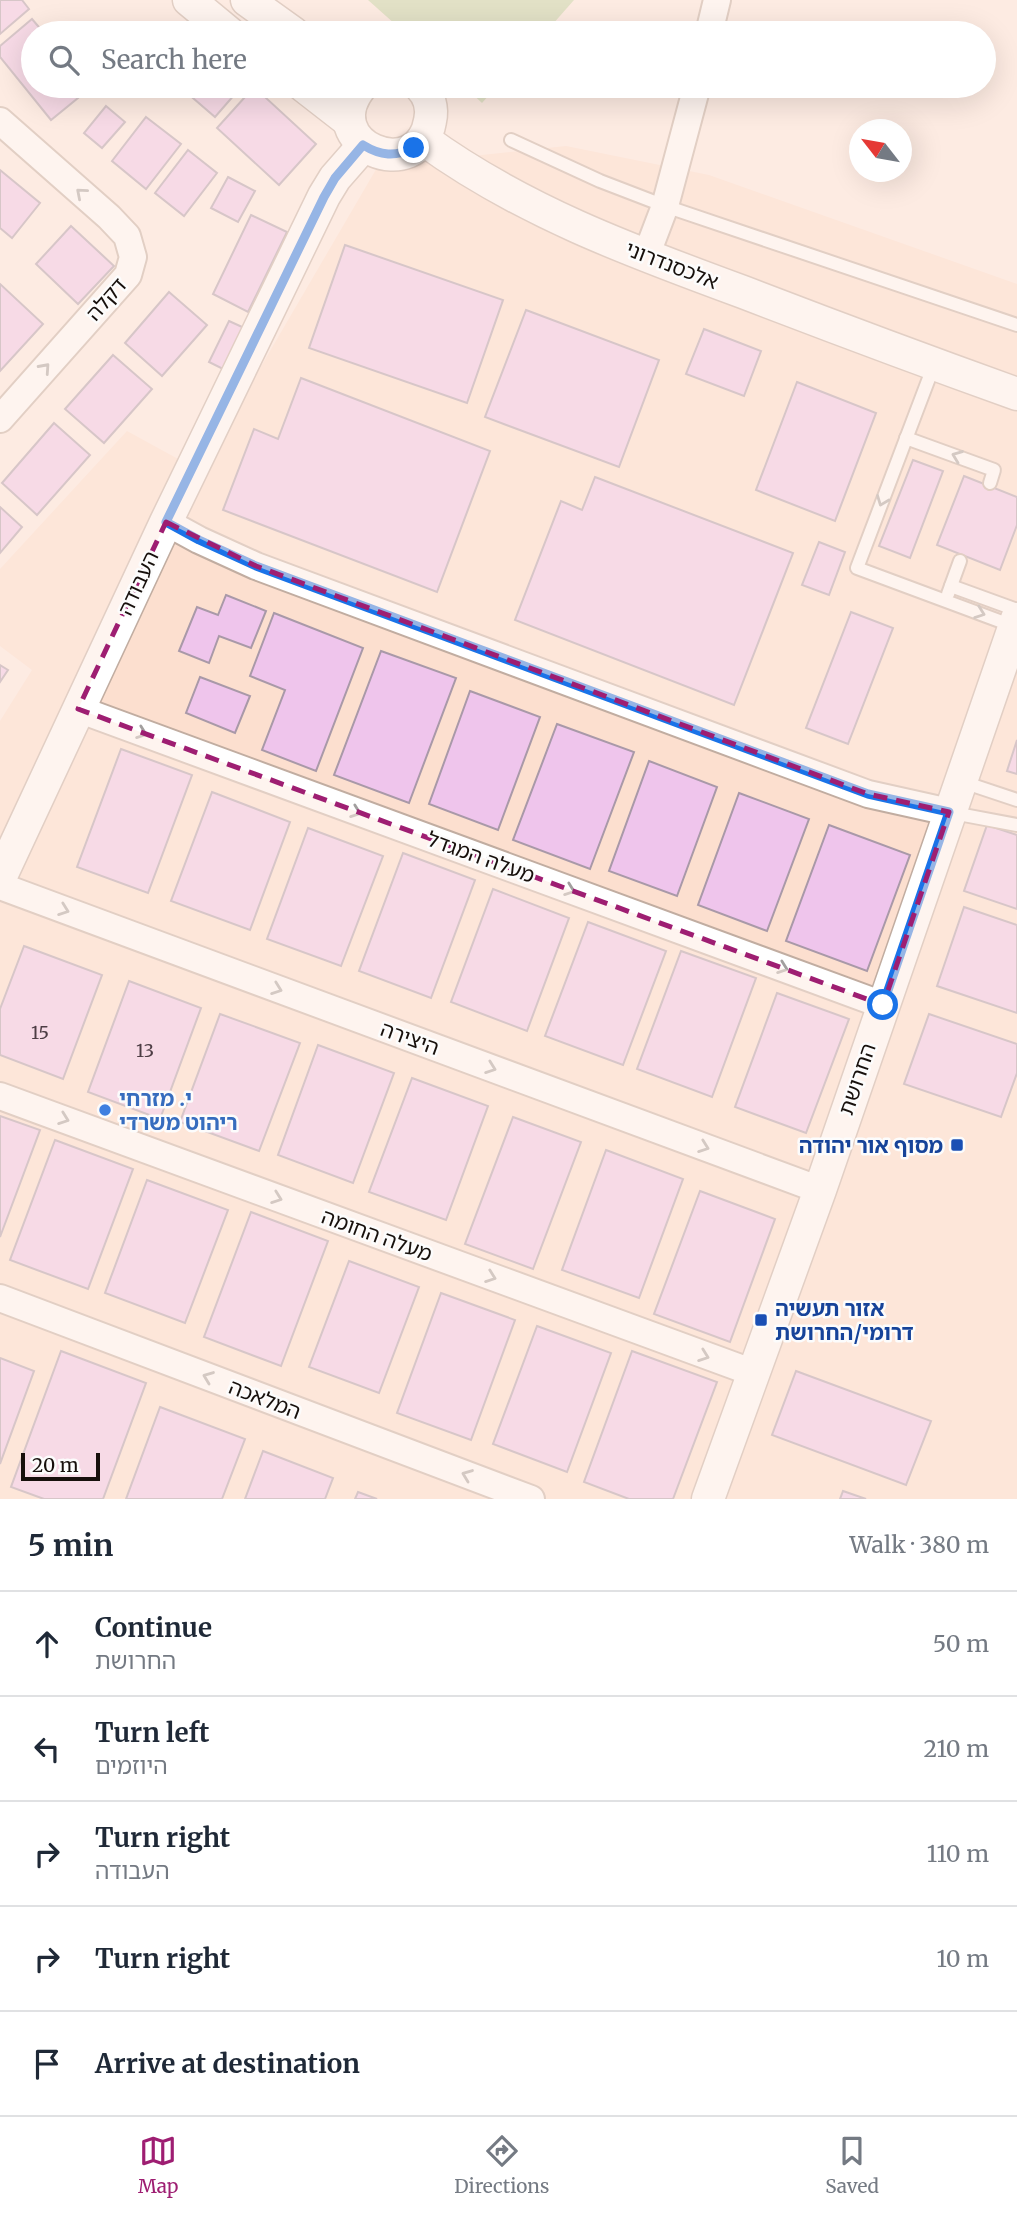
<!DOCTYPE html>
<html lang="en">
<head>
<meta charset="utf-8">
<style>
  :root { --surface:#fff; --page:#f2f2f3; --text:#1f2937; --muted:#747a83; --line:#e0e1e3; --accent:#9e1e72 }
  body { margin:0; font-family:Merriweather,"Noto Sans Hebrew",serif; background:var(--page); color:var(--text) }
  .compass { position:absolute; left:849px; top:119px; width:63px; height:63px; border-radius:50%; background:var(--surface); box-shadow:0 7px 28px #0002; rotate:301deg }
  .scale { position:absolute; left:21px; bottom:18px; width:79px; box-sizing:border-box; padding-left:7px; border:4px solid #17100c; border-top:0; font-size:19px; line-height:24px; white-space:nowrap; color:#17100c; -webkit-text-stroke:5px #fcfcfc; paint-order:stroke }
  .stop { position:absolute; width:21px; height:21px; margin:-16px; border:5px solid #1a73e8; border-radius:50%; background:#fff }
  .stop.end { background:#1a73e8; border-color:#fff; box-shadow:0 2px 7px #0008 }
  .list { margin:0; padding:0; list-style:none }
  h2 { display:flex; justify-content:space-between; align-items:center; height:91px; margin:0; padding:0 28px; font-size:30px }
  h2 small { font-size:23px; font-weight:400; color:var(--muted) }
  .list li { display:grid; grid-template-columns:46px 1fr auto; gap:21px; align-items:center; box-sizing:border-box; height:105px; padding:0 28px; border-top:2px solid var(--line) }
  .list b { display:block; font-size:26px; white-space:nowrap }
  .list p { margin:0; font-size:23px; white-space:nowrap; color:var(--muted) }
  .list em { font-size:23px; font-style:normal; color:var(--muted) }
  .icon { flex:none; width:38px; height:38px; fill:none; stroke:currentColor; stroke-width:2; stroke-linecap:round; stroke-linejoin:round }
  .map { position:relative; flex:none; width:1017px; height:1499px; overflow:hidden }
  .search { position:absolute; background:var(--surface); box-shadow:0 7px 28px #0002; left:21px; right:21px; top:21px; height:77px; display:flex; align-items:center; gap:18px; box-sizing:border-box; padding:0 24px; border-radius:38px; color:var(--muted); font-size:26px }
  .sheet { height:616px; background:var(--surface) }
  nav { display:flex; justify-content:space-around; align-items:center; box-sizing:border-box; height:98px; border-top:2px solid var(--line); background:var(--surface); font-size:19px; color:var(--muted) }
  nav a { display:grid; justify-items:center; gap:4px }
  nav .on { color:var(--accent) }
  .map>svg:first-child { display:block }
</style>
</head>
<body>
<div class="map">
<svg width="1017" height="1499" viewBox="0 0 1017 1499">
  <rect width="100%" height="100%" fill="#fdebe2"/>
  <polygon fill="#fcdfcf" points="566,146 709,175 1017,284 1017,1499 0,1499 0,721 32,670 0,646 0,569 127,431 200,471 378,166"/>
  <g fill="#c2d4a4">
    <polygon points="368,0 574,0 545,33 405,33"/>
    <polygon points="464,86 497,86 482,103"/>
  </g>
  <g fill="#efc5ec" stroke="#a999a8" stroke-width="2">
    <polygon points="0,0 22,0 29,9 0,34"/>
    <polygon points="32,19 44,33 33,33 33,86 87,86 89,89 51,120 0,57 0,46"/>
    <polygon points="179,86 242,86 215,117"/>
    <polygon points="254,87 316,144 279,185 217,128"/>
    <polygon points="106,106 125,122 102,148 84,133"/>
    <polygon points="146,117 181,144 146,189 112,161"/>
    <polygon points="188,150 217,173 184,216 155,193"/>
    <polygon points="0,170 40,203 12,238 0,228"/>
    <polygon points="228,177 255,191 238,222 211,208"/>
    <polygon points="251,215 287,232 248,312 213,294"/>
    <polygon points="71,226 114,266 78,304 36,264"/>
    <polygon points="345,245 503,300 467,403 309,348"/>
    <polygon points="0,284 43,324 0,371"/>
    <polygon points="169,292 207,325 162,376 125,343"/>
    <polygon points="526,310 659,360 619,467 485,417"/>
    <polygon points="229,321 251,331 231,373 209,362"/>
    <polygon points="704,329 761,351 744,396 686,374"/>
    <polygon points="113,355 152,389 104,443 65,409"/>
    <polygon points="301,378 490,451 437,592 223,510 254,429 278,439"/>
    <polygon points="797,382 876,413 835,521 756,490"/>
    <polygon points="54,423 90,455 37,515 2,483"/>
    <polygon points="913,460 943,471 910,558 879,546"/>
    <polygon points="964,476 1017,497 1017,525 1000,570 937,545"/>
    <polygon points="595,477 793,553 734,705 515,620 561,501 582,510"/>
    <polygon points="0,507 22,527 0,553"/>
    <polygon points="819,542 845,552 829,595 802,585"/>
    <polygon points="226,595 266,611 251,648 219,636 209,663 179,651 197,607 218,615"/>
    <polygon points="851,612 893,628 848,744 806,728"/>
    <polygon points="274,613 363,648 316,771 262,750 285,690 250,676"/>
    <polygon points="381,651 456,678 409,803 334,775"/>
    <polygon points="0,665 8,670 0,682"/>
    <polygon points="200,677 250,696 235,733 186,713"/>
    <polygon points="470,691 540,717 498,830 429,804"/>
    <polygon points="557,724 634,752 590,869 513,840"/>
    <polygon points="1017,740 1017,774 1007,771"/>
    <polygon points="121,749 192,775 148,893 77,867"/>
    <polygon points="649,761 717,787 677,896 609,871"/>
    <polygon points="212,792 290,822 250,930 171,901"/>
    <polygon points="739,793 809,819 767,931 698,905"/>
    <polygon points="829,825 910,855 867,971 786,941"/>
    <polygon points="987,825 1017,835 1017,909 964,891"/>
    <polygon points="308,828 383,856 341,966 267,939"/>
    <polygon points="403,853 475,880 431,998 359,971"/>
    <polygon points="493,889 569,918 527,1031 451,1002"/>
    <polygon points="964,907 1017,925 1017,1013 937,986"/>
    <polygon points="588,922 666,951 623,1065 545,1036"/>
    <polygon points="24,946 102,975 63,1079 0,1055 0,1009"/>
    <polygon points="681,951 756,978 712,1097 637,1069"/>
    <polygon points="129,981 201,1008 160,1119 88,1092"/>
    <polygon points="777,993 849,1019 806,1133 735,1107"/>
    <polygon points="220,1014 300,1043 259,1151 180,1122"/>
    <polygon points="929,1014 1017,1044 1017,1073 1001,1117 904,1084"/>
    <polygon points="318,1045 394,1073 353,1183 278,1155"/>
    <polygon points="412,1078 488,1106 446,1220 369,1192"/>
    <polygon points="0,1116 40,1130 0,1237"/>
    <polygon points="513,1117 581,1142 533,1269 465,1244"/>
    <polygon points="55,1140 133,1169 88,1289 10,1260"/>
    <polygon points="606,1150 683,1179 639,1298 562,1270"/>
    <polygon points="147,1180 228,1210 185,1323 105,1293"/>
    <polygon points="700,1191 775,1219 730,1342 654,1314"/>
    <polygon points="251,1212 328,1241 281,1366 204,1337"/>
    <polygon points="349,1261 419,1287 379,1393 309,1367"/>
    <polygon points="441,1293 515,1320 471,1440 397,1413"/>
    <polygon points="537,1326 611,1353 567,1472 493,1444"/>
    <polygon points="61,1351 146,1383 103,1499 44,1499 11,1487"/>
    <polygon points="632,1351 717,1382 673,1499 629,1499 584,1482"/>
    <polygon points="0,1358 34,1371 0,1464"/>
    <polygon points="796,1371 931,1421 906,1485 772,1435"/>
    <polygon points="160,1407 245,1439 222,1499 126,1499"/>
    <polygon points="263,1451 333,1478 325,1499 245,1499"/>
    <polygon points="843,1491 866,1499 840,1499"/>
    <polygon points="358,1492 377,1499 355,1499"/>
  </g>
  <g fill="none" stroke-linecap="round" stroke-linejoin="round">
    <defs>
      <g id="service">
        <polyline points="511,140 600,181 665,206 1017,325"/>
        <polyline points="934,365 857,568 1013,626"/>
        <polyline points="906,438 994,470 990,483"/>
        <polyline points="951,586 1017,610"/>
        <polyline points="948,594 960,561"/>
        <polyline points="960,781 1017,800"/>
        <polyline points="953,813 1017,825"/>
      </g>
      <g id="minor">
        <polyline points="709,33 717,0"/>
        <polyline points="0,121 109,217 127,236 133,257 128,275 0,419"/>
        <polyline points="646,256 665,206 697,86"/>
        <polyline points="166,522 199,540 256,566 868,794 949,812"/>
        <polyline points="78,709 883,1005"/>
        <polyline points="0,886 820,1190"/>
        <polyline points="0,1096 754,1373"/>
        <polyline points="0,1298 531,1499"/>
      </g>
      <g id="tertiary">
        <polyline points="189,0 229,33"/>
        <polyline points="247,0 293,33"/>
        <polyline points="304,86 349,121"/>
        <path d="M361,86C314,145 419,187 430,121C433,108 429,95 420,86"/>
        <path d="M423,139C520,210 631,251 743,292C834,327 925,361 1017,394"/>
        <polyline points="0,878 166,522 324,196 335,178 363,146"/>
        <polyline points="708,1499 820,1190 1017,619"/>
      </g>
    </defs>
    <use href="#service" stroke="#c1ada1" stroke-width="16"/>
    <use href="#minor" stroke="#c1ada1" stroke-width="30"/>
    <use href="#tertiary" stroke="#c1ada1" stroke-width="35"/>
    <use href="#service" stroke="#fff" stroke-width="12"/>
    <use href="#minor" stroke="#fff" stroke-width="26"/>
    <use href="#tertiary" stroke="#fff" stroke-width="32"/>
  </g>
  <defs><path id="oneway-chevron" d="M-2-3.5L2.5 0L-2 3.5" fill="none" stroke-width="1.6" stroke-linecap="round" stroke-linejoin="round" transform="scale(1.75)"/></defs>
  <g stroke="#a29f9e">
    <use href="#oneway-chevron" transform="translate(81 193) rotate(-139)"/>
    <use href="#oneway-chevron" transform="translate(45 368) rotate(-48)"/>
    <use href="#oneway-chevron" transform="translate(957 456) rotate(-159)"/>
    <use href="#oneway-chevron" transform="translate(882 501) rotate(111)"/>
    <use href="#oneway-chevron" transform="translate(980 613) rotate(20)"/>
    <use href="#oneway-chevron" transform="translate(142 733) rotate(20)"/>
    <use href="#oneway-chevron" transform="translate(356 812) rotate(20)"/>
    <use href="#oneway-chevron" transform="translate(570 890) rotate(20)"/>
    <use href="#oneway-chevron" transform="translate(64 910) rotate(20)"/>
    <use href="#oneway-chevron" transform="translate(783 968) rotate(20)"/>
    <use href="#oneway-chevron" transform="translate(277 989) rotate(20)"/>
    <use href="#oneway-chevron" transform="translate(491 1068) rotate(20)"/>
    <use href="#oneway-chevron" transform="translate(64 1119) rotate(20)"/>
    <use href="#oneway-chevron" transform="translate(704 1147) rotate(20)"/>
    <use href="#oneway-chevron" transform="translate(277 1198) rotate(20)"/>
    <use href="#oneway-chevron" transform="translate(491 1277) rotate(20)"/>
    <use href="#oneway-chevron" transform="translate(704 1356) rotate(20)"/>
    <use href="#oneway-chevron" transform="translate(208 1377) rotate(-159)"/>
    <use href="#oneway-chevron" transform="translate(467 1475) rotate(-159)"/>
  </g>
  <g fill="none" stroke-linecap="round" stroke-linejoin="round">
    <path stroke="#1a73e8" stroke-width="9" d="M414,148C395,157 381,156 363,145L335,178L324,197L166,522L199,540L256,566L868,794L949,812L883,1005"/>
  </g>
  <path d="M0 0H1017V1499H0ZM166,522L256,566L868,794L949,812L883,1005L78,709Z" fill="#fdebe2" fill-opacity=".55" fill-rule="evenodd"/>
  <path fill="none" stroke="#9e1e72" stroke-width="5" stroke-dasharray="14 9" stroke-linejoin="round" d="M166,522L256,566L868,794L949,812L883,1005L78,709Z"/>
  <circle fill="#3f7fe0" stroke="#fcfcfc" stroke-width="2.5" cx="105" cy="1110" r="7"/>
  <g fill="#1a4fb4" stroke="#fcfcfc" stroke-width="2.5">
    <rect x="950" y="1138" width="14" height="14" rx="3.5"/>
    <rect x="754" y="1313" width="14" height="14" rx="3.5"/>
  </g>
  <g text-anchor="middle" dominant-baseline="central" stroke-width="5" stroke-linejoin="round" paint-order="stroke">
    <g font-size="18" fill="#4d3d44">
      <text x="40" y="1032">15</text>
      <text x="145" y="1050">13</text>
    </g>
    <g font-size="21" fill="#17100c" stroke="#fcfcfc">
      <text transform="translate(672 265) rotate(21)">אלכסנדרוני</text>
      <text transform="translate(106 299) rotate(-49)">דקלה</text>
      <text transform="translate(138 583) rotate(-65)">העבודה</text>
      <text transform="translate(481 857) rotate(20)">מעלה המגדל</text>
      <text transform="translate(410 1038) rotate(20)">היצירה</text>
      <text transform="translate(857 1079) rotate(-71)">החרושת</text>
      <text transform="translate(377 1235) rotate(20)">מעלה החומה</text>
      <text transform="translate(265 1399) rotate(21)">המלאכה</text>
    </g>
    <g font-size="21" font-weight="bold" fill="#366cbe" stroke="#fcfcfc" text-anchor="start">
      <text x="119" y="1098">י. מזרחי<tspan x="119" dy="24">ריהוט משרדי</tspan></text>
    </g>
    <g font-size="21" font-weight="bold" fill="#164399" stroke="#fcfcfc" text-anchor="end">
      <text x="943" y="1145">מסוף אור יהודה</text>
      <text x="775" y="1308" text-anchor="start">אזור תעשיה<tspan x="775" dy="24">דרומי/החרושת</tspan></text>
    </g>
  </g>
</svg>
<svg class="compass" viewBox="-18 -18 36 36"><path d="M0-13l5 13h-10z" fill="#e53935"/><path d="M0 13l5-13h-10z" fill="#747a83"/></svg>
<div class="scale">20 m</div>
<div class="stop" style="left:883px;top:1005px"></div>
<div class="stop end" style="left:414px;top:148px"></div>
<div class="search"><svg class="icon" aria-label="search" viewBox="0 0 24 24"><circle cx="10" cy="10" r="6"/><path d="M15 15l6 6"/></svg>Search here</div>
</div>
<section class="sheet">
<h2>5 min<small>Walk · 380 m</small></h2>
<ul class="list">
<li><svg class="icon" aria-label="ahead" viewBox="0 0 24 24"><path d="M12 20V5M6 11l6-6 6 6"/></svg><div><b>Continue</b><p>החרושת</p></div><em>50 m</em></li>
<li><svg class="icon" aria-label="left" viewBox="0 0 24 24"><path d="M17 20v-9H6M10 6l-5 5 5 5"/></svg><div><b>Turn left</b><p>היוזמים</p></div><em>210 m</em></li>
<li><svg class="icon" aria-label="right" viewBox="0 0 24 24"><path d="M7 20v-9h11M14 6l5 5-5 5"/></svg><div><b>Turn right</b><p>העבודה</p></div><em>110 m</em></li>
<li><svg class="icon" aria-label="right" viewBox="0 0 24 24"><path d="M7 20v-9h11M14 6l5 5-5 5"/></svg><div><b>Turn right</b></div><em>10 m</em></li>
<li><svg class="icon" aria-label="arrive" viewBox="0 0 24 24"><path d="M6 21V4h12l-3 4 3 4H6"/></svg><div><b>Arrive at destination</b></div></li>
</ul>
</section>
<nav>
<a class="on"><svg class="icon" aria-label="map" viewBox="0 0 24 24"><path d="M3 6l6-2 6 2 6-2v14l-6 2-6-2-6 2zM9 4v14M15 6v14"/></svg>Map</a>
<a><svg class="icon" aria-label="directions" viewBox="0 0 24 24"><path d="M12 3l9 9-9 9-9-9zM9 14v-3h6M13 9l2 2-2 2"/></svg>Directions</a>
<a><svg class="icon" aria-label="saved" viewBox="0 0 24 24"><path d="M7 4h10v16l-5-4-5 4z"/></svg>Saved</a>
</nav>
</body>
</html>
